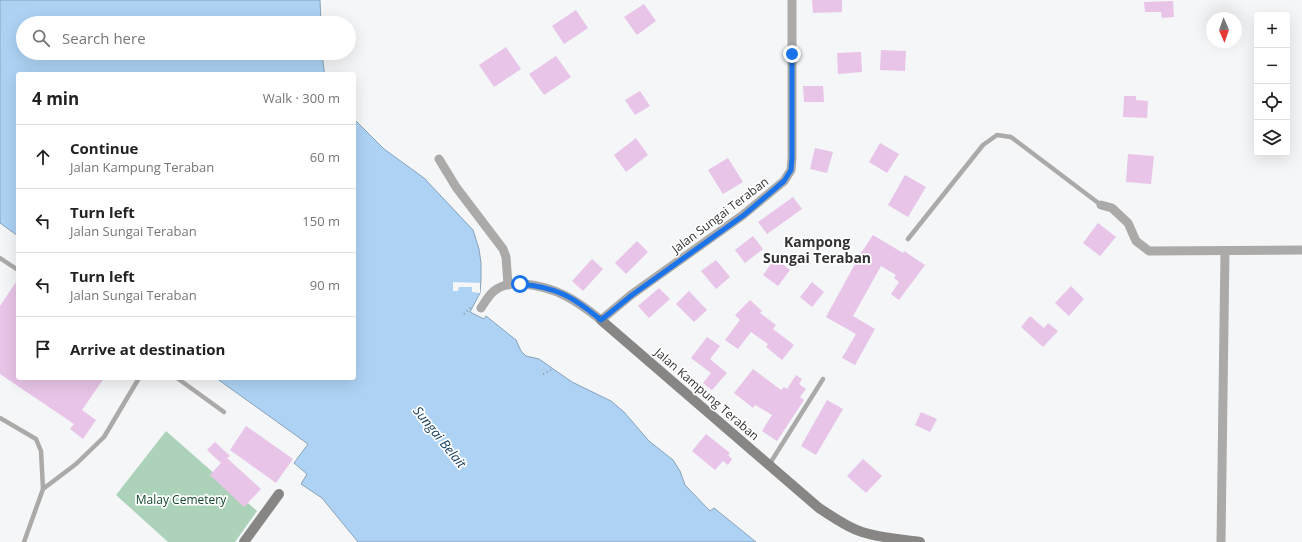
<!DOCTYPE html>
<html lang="en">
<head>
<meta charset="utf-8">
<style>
  :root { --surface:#fff; --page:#f6f6f6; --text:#222; --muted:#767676; --line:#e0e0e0 }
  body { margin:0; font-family:"Open Sans",sans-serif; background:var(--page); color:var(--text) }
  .controls { position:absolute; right:12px; top:12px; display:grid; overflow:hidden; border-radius:4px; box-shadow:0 4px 16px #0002 }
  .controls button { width:36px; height:36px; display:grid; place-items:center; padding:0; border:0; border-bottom:1px solid var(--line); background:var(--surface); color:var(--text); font:20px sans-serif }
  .compass { position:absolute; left:1206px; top:12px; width:36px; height:36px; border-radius:50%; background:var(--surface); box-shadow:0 4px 16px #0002; rotate:178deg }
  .stop { position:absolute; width:12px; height:12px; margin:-9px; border:3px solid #1a73e8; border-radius:50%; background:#fff }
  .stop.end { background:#1a73e8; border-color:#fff; box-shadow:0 1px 4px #0008 }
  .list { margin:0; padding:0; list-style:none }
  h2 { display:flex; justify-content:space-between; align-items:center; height:52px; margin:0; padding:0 16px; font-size:17px }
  h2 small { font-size:13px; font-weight:400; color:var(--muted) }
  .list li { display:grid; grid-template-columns:26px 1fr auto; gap:12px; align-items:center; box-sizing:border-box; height:64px; padding:0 16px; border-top:1px solid var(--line) }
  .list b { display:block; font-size:15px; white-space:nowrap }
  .list p { margin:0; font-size:13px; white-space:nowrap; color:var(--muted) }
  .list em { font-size:13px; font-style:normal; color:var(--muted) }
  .icon { flex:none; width:22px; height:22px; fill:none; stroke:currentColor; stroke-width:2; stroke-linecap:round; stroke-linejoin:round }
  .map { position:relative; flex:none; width:1302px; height:542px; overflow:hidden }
  .search { position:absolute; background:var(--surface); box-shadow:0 4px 16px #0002; left:16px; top:16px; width:340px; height:44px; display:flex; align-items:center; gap:10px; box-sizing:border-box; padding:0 14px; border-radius:22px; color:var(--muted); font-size:15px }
  .panel { position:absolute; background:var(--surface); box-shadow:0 4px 16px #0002; left:16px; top:72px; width:340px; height:308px; border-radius:4px }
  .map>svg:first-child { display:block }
</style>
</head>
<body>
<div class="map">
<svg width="1302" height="542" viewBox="0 0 1302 542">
  <rect width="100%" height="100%" fill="#f4f6f8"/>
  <polygon fill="#acd3b9" points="166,431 257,511 235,542 168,542 116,495"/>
  <g fill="#add2f4" stroke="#88a2ba">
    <polygon points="0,0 320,0 321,23 23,23 23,53 322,53 324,70 325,74 18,74 18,236 0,223"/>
    <polygon points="354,119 384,149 424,178 473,230 479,249 481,263 481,280 480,293 470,312 484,319 486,316 516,340 521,351 526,356 539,359 572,382 611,401 624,412 649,441 673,460 680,471 685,485 710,511 714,508 756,542 358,542 322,498 301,484 307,474 294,463 308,444 216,378 354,378"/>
  </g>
  <polygon fill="#f4f6f8" points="453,282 480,283 480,293 472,292 472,287 459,287 458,291 453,291"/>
  <g fill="#e8c4e8">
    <polygon points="812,0 842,0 842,12 813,13"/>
    <polygon points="1173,1 1174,17 1162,18 1161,12 1145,12 1144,2"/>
    <polygon points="644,4 656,21 637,35 624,17"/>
    <polygon points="576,10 588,28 564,44 552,26"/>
    <polygon points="506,47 521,69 494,87 479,65"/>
    <polygon points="881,50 906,51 905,71 880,70"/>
    <polygon points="861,52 862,72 838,74 837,53"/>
    <polygon points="556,56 571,77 544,95 529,74"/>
    <polygon points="803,86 823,86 824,102 804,102"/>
    <polygon points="640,91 650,106 635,115 625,100"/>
    <polygon points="1124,96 1136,96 1136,100 1148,101 1147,118 1123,117"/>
    <polygon points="636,138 648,155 626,172 614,155"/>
    <polygon points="880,143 899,154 887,173 869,162"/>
    <polygon points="815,148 833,152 827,173 810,169"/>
    <polygon points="1128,154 1154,156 1151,184 1126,182"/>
    <polygon points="728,158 743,182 723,194 708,170"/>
    <polygon points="905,175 926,187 908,217 888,205"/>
    <polygon points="793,197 802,209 767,234 758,222"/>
    <polygon points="1098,223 1116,237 1100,256 1083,243"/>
    <polygon points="873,235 903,253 904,251 925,265 899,300 891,294 899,282 894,278 896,275 881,266 853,316 875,329 855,365 842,358 856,334 826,317 861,253"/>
    <polygon points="753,236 763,249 745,263 735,250"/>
    <polygon points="637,241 648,252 626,274 615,263"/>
    <polygon points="775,258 790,270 778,286 763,275"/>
    <polygon points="592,259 603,269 583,291 572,281"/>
    <polygon points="716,260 730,277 716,289 701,271"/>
    <polygon points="18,279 18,378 104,378 82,410 96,420 83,439 70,429 74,424 0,374 0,306"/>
    <polygon points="812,282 824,292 812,307 800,297"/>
    <polygon points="1071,286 1084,299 1069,316 1055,303"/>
    <polygon points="659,288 670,299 649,318 638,306"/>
    <polygon points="689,291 707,310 694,322 676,304"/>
    <polygon points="750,300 762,311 760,313 776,325 773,329 794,345 782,360 766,347 768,344 751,332 738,349 725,340 740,320 735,315"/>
    <polygon points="1030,316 1044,328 1048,323 1058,331 1043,347 1021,327"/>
    <polygon points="707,337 720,346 710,359 727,373 712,390 703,383 711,373 691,358"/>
    <polygon points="753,369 781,390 784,387 787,389 796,375 802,379 799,384 806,389 800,397 804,400 777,441 762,431 772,415 755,405 753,408 734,393"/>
    <polygon points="827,400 843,409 816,455 801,446"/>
    <polygon points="921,412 937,419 930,432 915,425"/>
    <polygon points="246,426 293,459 276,483 230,450"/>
    <polygon points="706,434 730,453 728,455 732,459 728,465 723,461 715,470 692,451"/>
    <polygon points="215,442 230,456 227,458 261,489 244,507 210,475 221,463 207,450"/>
    <polygon points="863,459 882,476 866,493 847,476"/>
  </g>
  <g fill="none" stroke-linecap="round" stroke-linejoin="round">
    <g stroke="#97989a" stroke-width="2" stroke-dasharray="1 3" stroke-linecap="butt">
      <polyline points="464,314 472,306"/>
      <polyline points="543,374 553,369"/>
    </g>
    <g stroke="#abaaa9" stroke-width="4.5">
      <polyline points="908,239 983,145 997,135 1011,137 1101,205"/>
      <polyline points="0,258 18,270"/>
      <polyline points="177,378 224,412"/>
      <polyline points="0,418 36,439 41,451 43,489 24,542"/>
      <polyline points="769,465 823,379"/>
      <polyline points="43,489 76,464 104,437 139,378"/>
    </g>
    <g stroke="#abaaa9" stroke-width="9">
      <polyline points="439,159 456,187 503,249 506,257 508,285"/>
      <polyline points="1101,205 1112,208 1128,223 1136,241 1149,251 1302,250"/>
      <path d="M481,308C485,302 489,295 494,291C503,284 514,283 524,284C556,287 576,300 601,320L631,295L743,215L784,181L791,170L792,158V0"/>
      <polyline points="1221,542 1225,251"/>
    </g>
    <g stroke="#878685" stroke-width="10">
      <path d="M601,320L819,508C833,517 846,527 862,532C880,538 901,539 920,542"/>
      <polyline points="244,542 279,494"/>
    </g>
  </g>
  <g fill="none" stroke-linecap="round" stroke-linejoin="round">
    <path stroke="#1a73e8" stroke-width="5" d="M520,284C557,287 573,297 601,320L632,295L744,215L784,181L791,170L792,158V54"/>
  </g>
  <g text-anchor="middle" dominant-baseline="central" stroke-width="3.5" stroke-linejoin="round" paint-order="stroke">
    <g font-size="12" fill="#313233" stroke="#fff">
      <text transform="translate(720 215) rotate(-37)">Jalan Sungai Teraban</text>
      <text transform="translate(707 394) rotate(41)">Jalan Kampung Teraban</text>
    </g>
    <g font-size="12" fill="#12472b" stroke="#fff">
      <text x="181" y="499">Malay Cemetery</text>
    </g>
    <g font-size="13" font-style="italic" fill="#0f3859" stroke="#fff">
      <text transform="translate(440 437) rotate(51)">Sungai Belait</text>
    </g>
    <g font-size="14" font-weight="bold" fill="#313233" stroke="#fff">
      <text x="817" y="241">Kampong<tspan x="817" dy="16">Sungai Teraban</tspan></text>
    </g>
  </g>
</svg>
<div class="controls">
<button>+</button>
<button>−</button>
<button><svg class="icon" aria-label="locate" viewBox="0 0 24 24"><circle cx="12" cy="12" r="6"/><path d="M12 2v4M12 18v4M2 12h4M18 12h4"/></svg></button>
<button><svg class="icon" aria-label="layers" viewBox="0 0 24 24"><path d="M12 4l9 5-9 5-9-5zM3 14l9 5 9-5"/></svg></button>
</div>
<svg class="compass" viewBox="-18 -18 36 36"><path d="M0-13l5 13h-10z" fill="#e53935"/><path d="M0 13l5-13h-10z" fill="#767676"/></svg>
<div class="stop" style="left:520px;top:284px"></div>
<div class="stop end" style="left:792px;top:54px"></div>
<div class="search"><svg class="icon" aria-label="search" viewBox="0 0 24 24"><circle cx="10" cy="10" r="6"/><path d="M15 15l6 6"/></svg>Search here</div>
<section class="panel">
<h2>4 min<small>Walk · 300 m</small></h2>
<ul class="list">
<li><svg class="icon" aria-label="ahead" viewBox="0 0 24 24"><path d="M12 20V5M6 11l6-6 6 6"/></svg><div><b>Continue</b><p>Jalan Kampung Teraban</p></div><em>60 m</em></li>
<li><svg class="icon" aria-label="left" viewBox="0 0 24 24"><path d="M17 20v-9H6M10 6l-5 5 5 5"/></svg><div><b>Turn left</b><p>Jalan Sungai Teraban</p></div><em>150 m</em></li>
<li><svg class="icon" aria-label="left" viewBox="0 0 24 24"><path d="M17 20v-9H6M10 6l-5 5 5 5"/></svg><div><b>Turn left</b><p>Jalan Sungai Teraban</p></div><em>90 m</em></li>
<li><svg class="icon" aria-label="arrive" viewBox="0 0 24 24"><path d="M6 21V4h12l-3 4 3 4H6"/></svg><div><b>Arrive at destination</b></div></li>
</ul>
</section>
</div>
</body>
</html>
